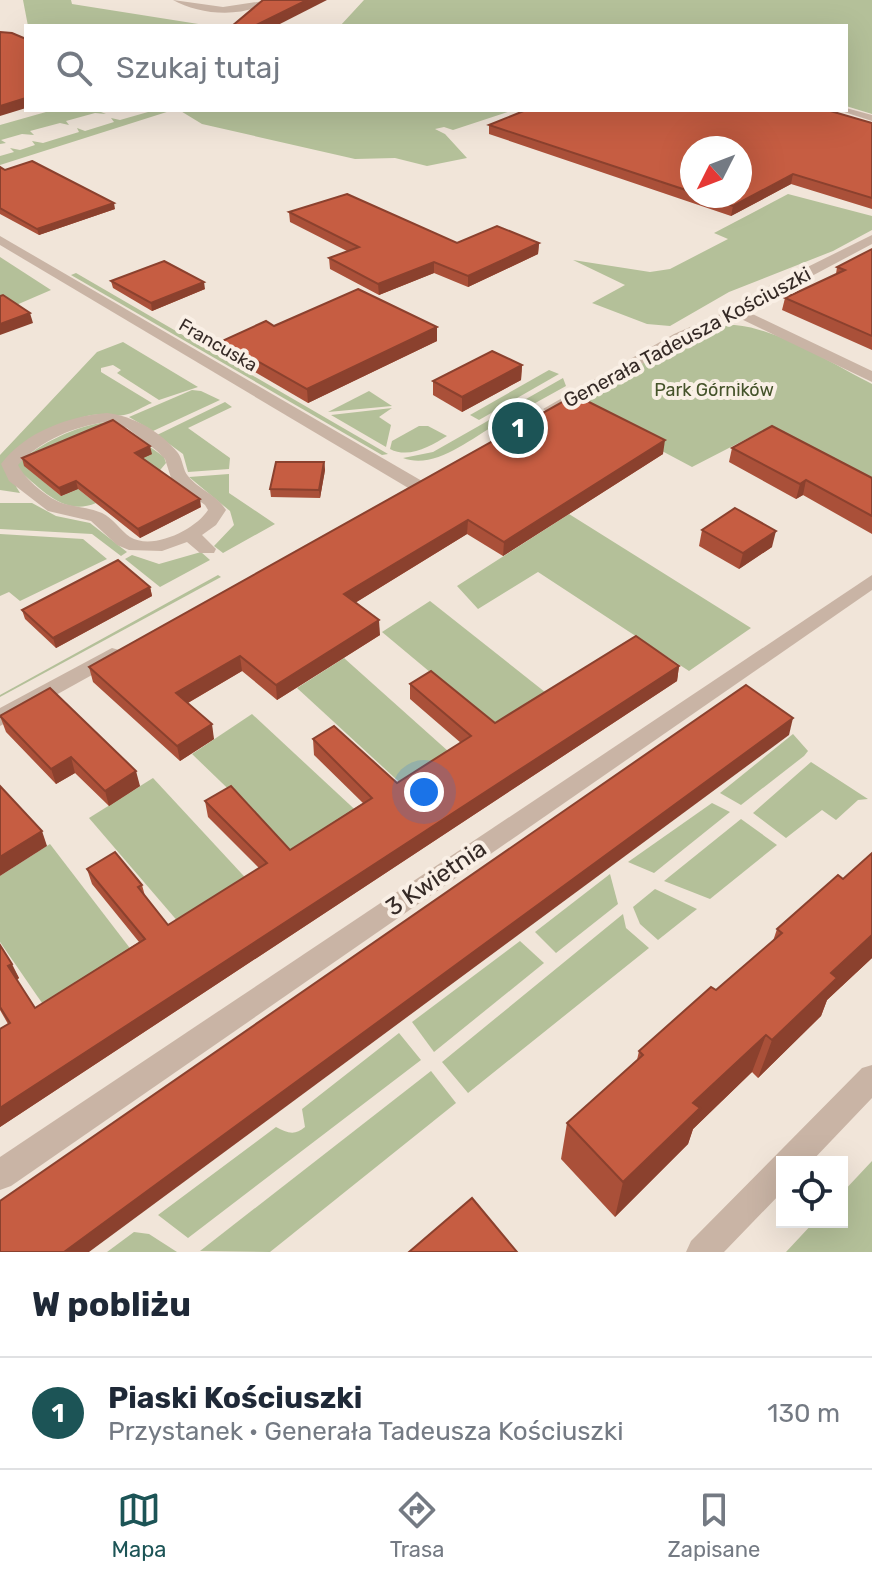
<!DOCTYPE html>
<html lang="pl">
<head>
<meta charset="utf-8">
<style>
  :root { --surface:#fff; --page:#f2f2f3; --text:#1f2937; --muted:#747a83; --line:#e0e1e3; --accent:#1c5456 }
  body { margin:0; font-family:Rubik,sans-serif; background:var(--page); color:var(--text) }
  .controls { position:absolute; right:24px; bottom:24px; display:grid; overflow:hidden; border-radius:0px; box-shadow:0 8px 32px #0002 }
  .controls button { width:72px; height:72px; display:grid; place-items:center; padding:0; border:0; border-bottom:2px solid var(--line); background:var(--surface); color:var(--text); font:40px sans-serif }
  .compass { position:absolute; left:680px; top:136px; width:72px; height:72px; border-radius:50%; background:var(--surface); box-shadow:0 8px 32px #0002; rotate:228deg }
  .you { position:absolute; left:424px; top:792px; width:28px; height:28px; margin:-20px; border:6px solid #fff; border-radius:50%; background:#1a73e8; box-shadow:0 0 0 12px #1a73e833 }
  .badge { display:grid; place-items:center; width:52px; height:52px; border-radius:50%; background:var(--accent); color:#fff; font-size:26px; font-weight:700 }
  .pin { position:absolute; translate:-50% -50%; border:4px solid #fff; box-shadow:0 2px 8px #0006 }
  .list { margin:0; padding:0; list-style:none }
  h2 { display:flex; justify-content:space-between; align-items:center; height:104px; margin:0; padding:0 32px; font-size:34px }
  h2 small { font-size:26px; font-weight:400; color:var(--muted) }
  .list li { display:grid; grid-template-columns:52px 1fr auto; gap:24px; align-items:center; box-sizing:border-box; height:112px; padding:0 32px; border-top:2px solid var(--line) }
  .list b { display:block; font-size:30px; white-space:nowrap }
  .list p { margin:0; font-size:26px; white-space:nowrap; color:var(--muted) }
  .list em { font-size:26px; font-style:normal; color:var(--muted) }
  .icon { flex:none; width:44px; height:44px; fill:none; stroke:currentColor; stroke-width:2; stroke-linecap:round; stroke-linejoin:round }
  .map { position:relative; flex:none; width:872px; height:1252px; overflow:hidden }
  .search { position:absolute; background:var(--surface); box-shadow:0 8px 32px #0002; left:24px; right:24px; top:24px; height:88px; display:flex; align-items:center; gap:20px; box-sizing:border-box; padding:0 28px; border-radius:0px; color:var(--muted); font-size:30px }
  .sheet { height:216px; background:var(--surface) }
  nav { display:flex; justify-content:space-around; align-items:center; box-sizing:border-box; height:112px; border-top:2px solid var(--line); background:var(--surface); font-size:22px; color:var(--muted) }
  nav a { display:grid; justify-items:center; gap:4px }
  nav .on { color:var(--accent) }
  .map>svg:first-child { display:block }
</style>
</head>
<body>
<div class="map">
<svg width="872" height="1252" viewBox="0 0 872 1252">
  <rect width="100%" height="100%" fill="#f1e5d9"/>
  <g fill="#b4c099">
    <polygon points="23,0 71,0 72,4 211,26 28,26"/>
    <polygon points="364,0 872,0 872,114 846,106 846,26 340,26"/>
    <polygon points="53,110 104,110 101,112 106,114 95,113 66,121 69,125 60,123 30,131 34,135 22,134 1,140 6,143 0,144 0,125"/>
    <polygon points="146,110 173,110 0,165 0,156 14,152 10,148 20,150 35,145 32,141 43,143 79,132 77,128 85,131 114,122 111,118 120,120 148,112"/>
    <polygon points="179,110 514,110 453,130 444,127 435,129 445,134 467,158 427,166 395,158 355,159 202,124"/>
    <polygon points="788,194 872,216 872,230 833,251 729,292 670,326 647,324 592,303 625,285 573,260 650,272 670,269 728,239 714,233"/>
    <polygon points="0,257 51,290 0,312"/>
    <polygon points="76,273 388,454 382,455 71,275"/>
    <path d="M728,325C769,323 834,365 872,384V489L760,432L692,467L570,402L688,339Z"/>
    <path d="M123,342L198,387L159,400L117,373L121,370L113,365L101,368V372L152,403C144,406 132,414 124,415C113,417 103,413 92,415C76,418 60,426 45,433C16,447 0,462 20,493L0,490V455L97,352Z"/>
    <polygon points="549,370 559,374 479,420 470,415"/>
    <path d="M563,378L566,386L510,417L504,415L491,422L495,425C469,440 434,470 403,458L433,452Z"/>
    <polygon points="192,390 201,391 220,400 153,431 129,417"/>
    <polygon points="369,391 392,406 328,412"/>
    <polygon points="225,402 232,407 188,428 230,458 229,469 188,472 183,454 157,435"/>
    <polygon points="392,408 379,417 391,425 386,447 331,415"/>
    <path d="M107,422L124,428L164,457L166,463L156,475L25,466L61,496L78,489L96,503C63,517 41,488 17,469L16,464C44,442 72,427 107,422Z"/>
    <path d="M419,426H428L447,436C431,446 409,459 390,449L392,441Z"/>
    <polygon points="229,474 229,493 275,524 223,553 214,546 234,525 230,511 189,477"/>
    <polygon points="0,503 32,503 56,516 90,523 127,552 121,556 92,534 0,529"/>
    <polygon points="569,514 751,628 689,671 538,572 478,609 457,586"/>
    <polygon points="0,534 83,539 107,559 20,601 9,592 0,596"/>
    <polygon points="201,552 210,560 160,587 125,559 132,555 159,564"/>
    <polygon points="218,575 221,577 0,697 0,695"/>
    <polygon points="430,601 555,700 503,733 382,632"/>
    <polygon points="344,658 458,760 409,791 297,688"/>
    <polygon points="252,714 364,818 301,859 192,754"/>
    <polygon points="793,734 808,751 804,756 741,805 720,793"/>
    <polygon points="811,762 868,799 858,800 836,820 822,810 786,838 753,813"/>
    <polygon points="153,778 254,887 186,931 89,818"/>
    <polygon points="712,803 730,812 654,873 628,862"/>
    <polygon points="741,819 777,845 710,899 664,881"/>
    <polygon points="50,844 139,960 51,1016 0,942 0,876"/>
    <polygon points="610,874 618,904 556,953 535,932"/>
    <polygon points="655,889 697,909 658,940 640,924 633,907"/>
    <polygon points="623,914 626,928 649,948 468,1093 442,1062"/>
    <polygon points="520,941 544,963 434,1052 412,1022"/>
    <path d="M399,1033L421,1060L188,1238L158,1215L276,1127C287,1133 295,1136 305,1127L302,1109Z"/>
    <polygon points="431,1071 456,1103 270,1252 200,1251"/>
    <polygon points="872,1161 872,1252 786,1252 814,1222 842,1222 842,1193"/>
    <polygon points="134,1232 149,1234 177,1252 107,1252"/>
  </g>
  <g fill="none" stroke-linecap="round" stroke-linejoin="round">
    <path fill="#c9b4a5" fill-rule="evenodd" d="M107,413C134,416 161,432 178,453C183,460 183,471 188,476C199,490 216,494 226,510L216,525L202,535L216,549L214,553H200L187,542L162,551L129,550L117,545L91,521L48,511L9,481L1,464C25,432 69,416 107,413ZM107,422L127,428L157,451L165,459L172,481L205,505L208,510C196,529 153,551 130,537C120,530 113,518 102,513C90,508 77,507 65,504C49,500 25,479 18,465C41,440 75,426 107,422Z"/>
    <g fill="#c9b4a5" fill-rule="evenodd">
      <path d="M173,0L223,7L270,0C245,19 199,15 173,0Z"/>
      <polygon points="846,108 872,115 872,121 838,110"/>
      <polygon points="872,235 872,244 746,311 872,371 872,382 737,317 684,340 557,412 551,414 543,409 674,334 732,309 743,299"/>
      <polygon points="0,236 422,481 425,485 422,489 410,489 0,245"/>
      <polygon points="872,575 872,590 11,1186 0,1190 0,1157"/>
      <polygon points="112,648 119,650 122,655 119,660 0,726 0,708"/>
      <polygon points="872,1065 872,1098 811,1162 782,1162 782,1192 724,1252 686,1252 691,1241 862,1068"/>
    </g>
  </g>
  <g fill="#aa5039" fill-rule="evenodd">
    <path d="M872,123V209L791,184L731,216L489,134V125ZM692,148L740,196H692Z"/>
    <polygon points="0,167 5,170 115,209 39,235 0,214"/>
    <polygon points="289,212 457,243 539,243 538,254 468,287 434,273 379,295 330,269 329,258 347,251 290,222"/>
    <polygon points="872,249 872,350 782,310 785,298 836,274 837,267"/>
    <polygon points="111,281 205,289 152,311 113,288"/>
    <polygon points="274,326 437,327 437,341 308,403 224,354 222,341"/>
    <polygon points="522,365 521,380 462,412 433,395 433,381"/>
    <polygon points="575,395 663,454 503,556 467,534 355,603 380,635 277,700 242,671 188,703 214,739 180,761 93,682 89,667"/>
    <polygon points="732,448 872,478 872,534 803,495 796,499 729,462"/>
    <polygon points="152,454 142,458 201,507 140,538 78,489 61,496 24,466 22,458"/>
    <polygon points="324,462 325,470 320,498 271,497 270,489"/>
    <polygon points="702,530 772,547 739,569 699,546"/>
    <polygon points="150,587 152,596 56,648 25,619 22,610"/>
    <polygon points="679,666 677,681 0,1127 0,1029 8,1024 0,1010 0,945 19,978 17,980 35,1008 139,942 92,884 87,869 142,885 145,896 168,925 259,868 208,817 205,801 290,850 363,803 314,755 313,739 397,783 461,743 410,699 410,684 495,723"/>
    <polygon points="0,716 140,786 109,806 75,773 56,784 6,732"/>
    <polygon points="872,853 872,958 827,1000 821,1016 758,1078 752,1072 693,1129 688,1144 615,1217 561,1159 567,1123 637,1060 639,1051 716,990 773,941 777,929 843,879"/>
  </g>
  <g fill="#8b412e">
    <polygon points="307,0 327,0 276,26 254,26"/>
    <polygon points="26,98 26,108 0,116 0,106"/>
    <polygon points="793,174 791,184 731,216 733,206"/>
    <polygon points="114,203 115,209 39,235 37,229"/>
    <polygon points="539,243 538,254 468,287 468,276"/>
    <polygon points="434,262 434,273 379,295 378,284"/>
    <polygon points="204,282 205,289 152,311 151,303"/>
    <polygon points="30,313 33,323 0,335 0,324"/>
    <polygon points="437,327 437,341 308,403 307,389"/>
    <polygon points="522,365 521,380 462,412 462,397"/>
    <polygon points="665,440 663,454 503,556 504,542"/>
    <polygon points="150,446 152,454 137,461 135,453"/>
    <polygon points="324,462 325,470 320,498 319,490"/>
    <polygon points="806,480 803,495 796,499 800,484"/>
    <polygon points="76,481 78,489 61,496 59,488"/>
    <polygon points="200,499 201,507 140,538 138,529"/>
    <polygon points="468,520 467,534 345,609 344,594"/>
    <polygon points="776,531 772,547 739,569 743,553"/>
    <polygon points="150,587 152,596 56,648 53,638"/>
    <polygon points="379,620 380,635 277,700 276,685"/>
    <polygon points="240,656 242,671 179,708 176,693"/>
    <polygon points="679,666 677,681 0,1127 0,1108"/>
    <polygon points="793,718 789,735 89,1252 64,1252"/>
    <polygon points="212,724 214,739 180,761 177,746"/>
    <polygon points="71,757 75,773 56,784 51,769"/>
    <polygon points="136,771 140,786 109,806 105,791"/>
    <polygon points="42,831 47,846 0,876 0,857"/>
    <polygon points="872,935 872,958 827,1000 821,1016 758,1078 772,1040 831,973"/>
    <polygon points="12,964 19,978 14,981 8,966"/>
    <polygon points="766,1035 752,1072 693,1129 688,1144 615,1217 623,1182 693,1103"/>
  </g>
  <g fill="#c65d42" stroke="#8b412e" stroke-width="2">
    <polygon points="263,0 307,0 254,26 232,26"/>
    <polygon points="0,32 12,33 26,39 26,98 0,106"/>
    <polygon points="526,110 827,110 872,123 872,198 793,174 733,206 703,196 740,196 740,148 692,148 692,192 489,125"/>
    <polygon points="32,161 114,203 37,229 0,208 0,167 5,170"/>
    <polygon points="347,194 457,243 497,226 539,243 468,276 434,262 378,284 329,258 359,247 289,212"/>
    <polygon points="872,249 872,336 785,298 845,270 837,267"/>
    <polygon points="164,261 204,282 151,303 111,281"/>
    <polygon points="358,289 437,327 307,389 222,341 266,321 274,326"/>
    <polygon points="3,295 30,313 0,324 0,296"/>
    <polygon points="492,351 522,365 462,397 433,381"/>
    <polygon points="575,395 665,440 504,542 468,520 344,594 379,620 276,685 240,656 176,693 212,724 177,746 89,667"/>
    <polygon points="113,420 150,446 135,453 200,499 138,529 76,481 59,488 22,458"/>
    <polygon points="772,426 872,478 872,516 806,480 800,484 732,448"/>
    <polygon points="276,462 324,462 319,490 270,489"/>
    <polygon points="735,508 776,531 743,553 702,530"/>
    <polygon points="118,560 150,587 53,638 22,610"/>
    <polygon points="636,636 679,666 0,1108 0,1029 10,1023 0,1007 0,945 12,964 8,966 35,1008 145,939 87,869 115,852 142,885 138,887 168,925 267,863 205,801 231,786 290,850 372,798 313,739 334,726 397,783 471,736 410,684 431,671 495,723"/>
    <polygon points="746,685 793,718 64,1252 0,1252 0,1201"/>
    <polygon points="50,688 136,771 105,791 71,757 51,769 0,716"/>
    <polygon points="0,786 42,831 0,857"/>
    <polygon points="872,853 872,935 831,973 837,978 772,1040 766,1035 693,1103 700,1108 623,1182 567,1123 643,1055 639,1051 711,987 716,990 782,933 777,929 838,875 843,879"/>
    <polygon points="472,1198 517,1252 409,1252"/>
  </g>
  <g text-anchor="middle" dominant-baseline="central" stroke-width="8" stroke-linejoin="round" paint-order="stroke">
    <g font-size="18" fill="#352a26" stroke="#f9efe5">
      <text transform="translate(218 345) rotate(30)">Francuska</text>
    </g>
    <g font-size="18" fill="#45532a" stroke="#f9efe5">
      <text x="714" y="390">Park Górników</text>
    </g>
    <g font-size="20" fill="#352a26" stroke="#f9efe5">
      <text transform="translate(687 337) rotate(-28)">Generała Tadeusza Kościuszki</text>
    </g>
    <g font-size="24" fill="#352a26" stroke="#f9efe5">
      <text transform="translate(436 878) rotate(-34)">3 Kwietnia</text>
    </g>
  </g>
</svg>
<div class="controls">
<button><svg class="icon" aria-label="locate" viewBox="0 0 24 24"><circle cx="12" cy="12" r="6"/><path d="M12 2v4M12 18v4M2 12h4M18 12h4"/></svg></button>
</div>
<svg class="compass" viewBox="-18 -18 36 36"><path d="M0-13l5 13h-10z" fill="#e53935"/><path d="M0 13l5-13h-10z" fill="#747a83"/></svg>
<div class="you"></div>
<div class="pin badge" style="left:518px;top:428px">1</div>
<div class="search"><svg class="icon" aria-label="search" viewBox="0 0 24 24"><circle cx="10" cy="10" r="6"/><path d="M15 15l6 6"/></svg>Szukaj tutaj</div>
</div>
<section class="sheet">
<h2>W pobliżu<small></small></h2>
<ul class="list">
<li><span class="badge">1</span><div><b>Piaski Kościuszki</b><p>Przystanek · Generała Tadeusza Kościuszki</p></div><em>130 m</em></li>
</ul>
</section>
<nav>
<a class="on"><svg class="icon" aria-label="map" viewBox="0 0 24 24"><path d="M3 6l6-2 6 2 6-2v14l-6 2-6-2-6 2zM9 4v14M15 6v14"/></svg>Mapa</a>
<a><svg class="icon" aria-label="directions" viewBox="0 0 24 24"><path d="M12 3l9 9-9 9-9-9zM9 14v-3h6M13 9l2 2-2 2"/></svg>Trasa</a>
<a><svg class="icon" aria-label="saved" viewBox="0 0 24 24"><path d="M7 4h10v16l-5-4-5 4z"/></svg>Zapisane</a>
</nav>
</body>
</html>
